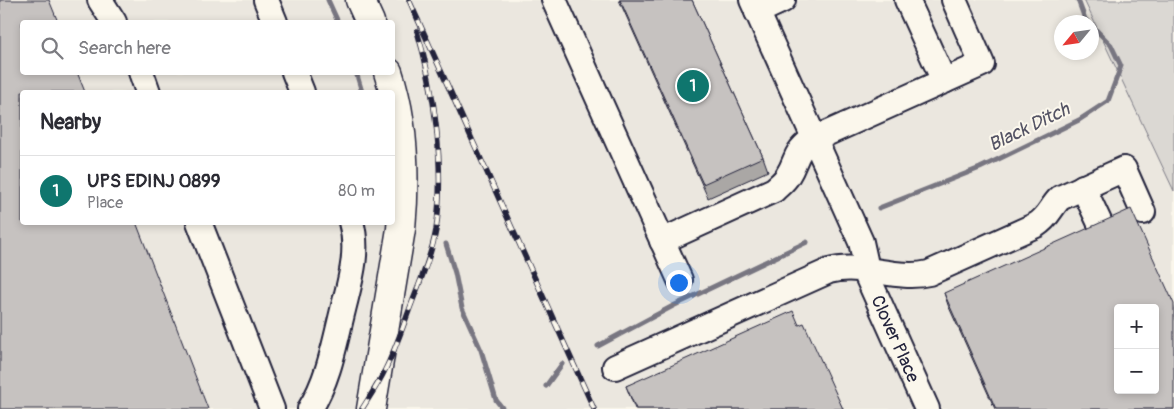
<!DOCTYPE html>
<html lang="en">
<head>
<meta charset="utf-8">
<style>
  :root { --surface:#fff; --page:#f2f2f3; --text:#2b2b33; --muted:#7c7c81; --line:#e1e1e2; --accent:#0f766e }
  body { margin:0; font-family:Pangolin,sans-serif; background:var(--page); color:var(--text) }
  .controls { position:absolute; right:15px; bottom:15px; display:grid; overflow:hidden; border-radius:5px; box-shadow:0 2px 8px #0003 }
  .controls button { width:45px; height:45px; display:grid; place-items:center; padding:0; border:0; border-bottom:1px solid var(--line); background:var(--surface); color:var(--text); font:25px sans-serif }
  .compass { position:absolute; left:1054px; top:15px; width:45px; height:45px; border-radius:50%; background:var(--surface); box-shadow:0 2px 8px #0003; rotate:241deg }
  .you { position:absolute; left:678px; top:282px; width:18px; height:18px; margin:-12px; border:4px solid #fff; border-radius:50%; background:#1a73e8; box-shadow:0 0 0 8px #1a73e833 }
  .badge { display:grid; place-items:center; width:32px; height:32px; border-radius:50%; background:var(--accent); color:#fff; font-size:16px; font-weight:700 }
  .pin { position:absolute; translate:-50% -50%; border:2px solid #fff; box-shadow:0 1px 5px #0006 }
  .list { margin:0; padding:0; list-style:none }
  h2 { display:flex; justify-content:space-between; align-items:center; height:65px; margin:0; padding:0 20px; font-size:21px }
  h2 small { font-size:16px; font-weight:400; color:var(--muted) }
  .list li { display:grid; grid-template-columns:32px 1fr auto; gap:15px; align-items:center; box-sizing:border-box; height:70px; padding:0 20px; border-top:1px solid var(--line) }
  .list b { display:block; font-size:19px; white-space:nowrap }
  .list p { margin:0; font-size:16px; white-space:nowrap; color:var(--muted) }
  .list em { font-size:16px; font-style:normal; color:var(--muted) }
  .icon { flex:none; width:28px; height:28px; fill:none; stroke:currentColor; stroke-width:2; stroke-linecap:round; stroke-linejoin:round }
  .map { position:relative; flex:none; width:1174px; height:409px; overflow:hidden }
  .search { position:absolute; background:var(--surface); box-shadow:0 2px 8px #0003; left:20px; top:20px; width:375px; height:55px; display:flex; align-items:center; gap:12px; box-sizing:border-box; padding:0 18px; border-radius:5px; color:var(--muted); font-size:19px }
  .panel { position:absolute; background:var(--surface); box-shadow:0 2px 8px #0003; left:20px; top:90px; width:375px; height:135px; border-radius:5px }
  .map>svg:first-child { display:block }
</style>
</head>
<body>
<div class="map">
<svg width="1174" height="409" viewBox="0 0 1174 409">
  <rect width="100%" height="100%" fill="#fbf7ec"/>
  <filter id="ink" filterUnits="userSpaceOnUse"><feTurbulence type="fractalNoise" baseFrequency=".02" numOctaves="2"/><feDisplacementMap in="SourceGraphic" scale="10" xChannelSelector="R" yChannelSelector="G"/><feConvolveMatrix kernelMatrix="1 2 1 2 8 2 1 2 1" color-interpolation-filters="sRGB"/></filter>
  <g filter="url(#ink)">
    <path fill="#ebe7df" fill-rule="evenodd" d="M0,0H1174V409H0ZM22,22H392V72H22ZM1062,22H1092V52H1062ZM22,92H392V222H22ZM1118,308H1155V390H1118Z"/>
    <polygon fill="#dbd8d3" stroke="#7e7d87" points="1084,0 1174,0 1174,191"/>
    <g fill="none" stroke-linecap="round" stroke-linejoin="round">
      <g stroke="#787681" stroke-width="5">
        <polyline points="328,0 338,22"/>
        <polyline points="1078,0 1085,19 1088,22"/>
        <polyline points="356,72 362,92"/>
        <polyline points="879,208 980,168 1079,120 1108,101 1121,66 1111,45 1092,26"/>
        <polyline points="446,244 455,273 462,308 481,350 496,400 503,409"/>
        <polyline points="598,346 673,306 807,242"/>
        <polyline points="546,386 562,364"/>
      </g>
      <defs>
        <g id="minor">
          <polyline points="100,0 114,22"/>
          <polyline points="266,0 275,22"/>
          <polyline points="554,0 680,280"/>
          <polyline points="752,0 861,242 865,260 864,269 927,409"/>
          <polyline points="907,0 944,81"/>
          <polyline points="757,12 783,0"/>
          <polyline points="141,72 148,92"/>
          <polyline points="294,72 302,92"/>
          <polyline points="1083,187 1103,230"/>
          <polyline points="199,222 272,409"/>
          <path d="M662,241L774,190C779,185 785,181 788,175C797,161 794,153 810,141L982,64L954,0"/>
          <path d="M615,367L829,271C862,262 896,281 929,273L1036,225C1049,217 1050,208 1060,198L1124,169L1143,212"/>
          <path d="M310,409C328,380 334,347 342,314C349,284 360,253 351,222"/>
        </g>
        <g id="major">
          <polyline points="360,0 370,22"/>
          <path d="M371,409L401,229C406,176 405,123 388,72"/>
        </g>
      </defs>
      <use href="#minor" stroke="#22223b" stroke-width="28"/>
      <use href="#major" stroke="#22223b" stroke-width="31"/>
      <use href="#minor" stroke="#fbf7ec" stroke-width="24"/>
      <use href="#major" stroke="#fbf7ec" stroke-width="28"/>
      <defs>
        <g id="rail">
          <polyline points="409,0 594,409"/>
          <path d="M362,409C370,396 379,383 385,370C397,346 405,320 415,295C423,274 432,253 436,230C445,169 435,90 417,31"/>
        </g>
      </defs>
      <use href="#rail" stroke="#22223b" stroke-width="5.5"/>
      <use href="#rail" stroke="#fbf7ec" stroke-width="4" stroke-dasharray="11" stroke-linecap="butt"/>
    </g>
    <g fill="#aaa7a5" stroke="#22223b">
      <polygon points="619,0 692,0 763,157 768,171 708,198"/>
      <polygon points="944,293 1174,409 995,409 948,305"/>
      <polygon points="799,325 843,409 635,409 626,386"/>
    </g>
    <g fill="#c6c2c0" stroke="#22223b" fill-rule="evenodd">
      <polygon points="0,0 49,0 58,22 22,22 22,72 77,72 85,92 22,92 22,222 136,222 208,409 0,409"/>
      <polygon points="620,0 692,0 763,157 703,184"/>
      <path d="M1131,209L1174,304V409H996L944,293ZM1118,308H1155V390H1118Z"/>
      <polygon points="793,311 799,325 804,323 843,409 636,409 626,386"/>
    </g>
  </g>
  <g text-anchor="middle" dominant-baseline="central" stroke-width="4" stroke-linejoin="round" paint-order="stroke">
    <g font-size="18" fill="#22223b" stroke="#fbf7ec">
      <text transform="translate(895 339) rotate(66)">Clover Place</text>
    </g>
    <g font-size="19" font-style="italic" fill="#545364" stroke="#fbf7ec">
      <text transform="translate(1029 127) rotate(-26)">Black Ditch</text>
    </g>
  </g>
</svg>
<div class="controls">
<button>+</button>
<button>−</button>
</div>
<svg class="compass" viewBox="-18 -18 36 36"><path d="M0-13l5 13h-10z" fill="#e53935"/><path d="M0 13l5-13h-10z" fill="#7c7c81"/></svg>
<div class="you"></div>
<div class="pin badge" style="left:693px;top:86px">1</div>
<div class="search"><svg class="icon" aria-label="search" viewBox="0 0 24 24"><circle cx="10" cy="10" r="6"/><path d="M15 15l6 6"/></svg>Search here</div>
<section class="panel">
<h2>Nearby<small></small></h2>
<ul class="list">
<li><span class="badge">1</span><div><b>UPS EDINJ 0899</b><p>Place</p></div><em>80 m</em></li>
</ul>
</section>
</div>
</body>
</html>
